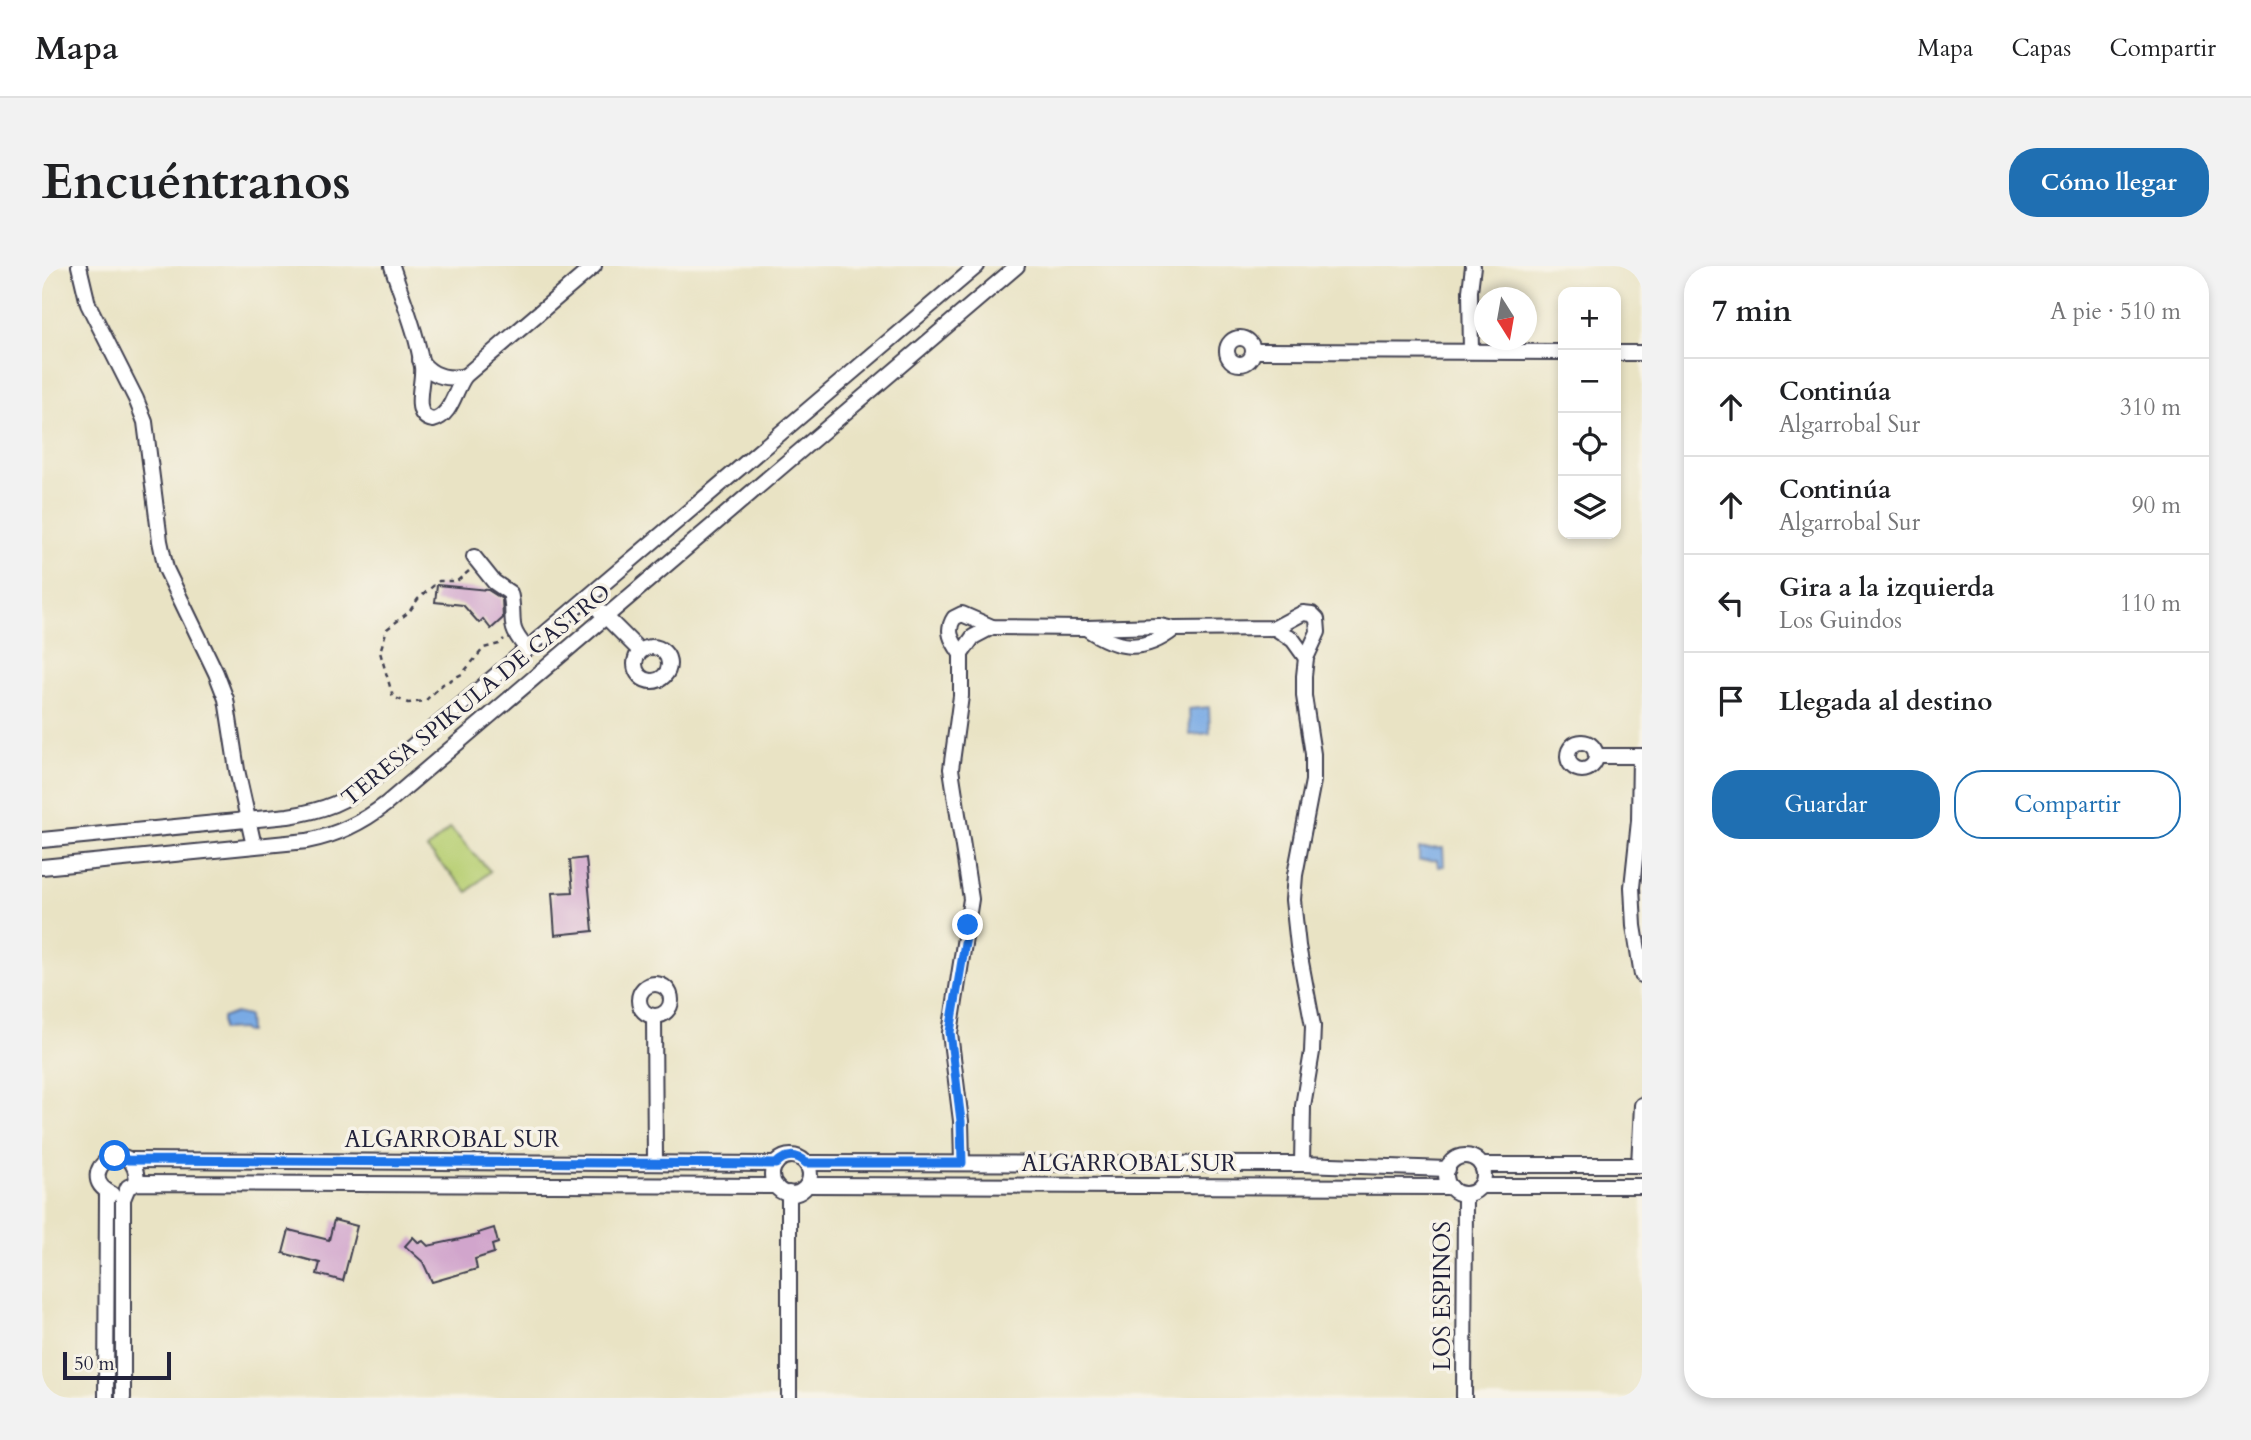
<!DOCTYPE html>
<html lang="es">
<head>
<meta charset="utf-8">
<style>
  :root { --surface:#fff; --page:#f2f2f2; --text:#202124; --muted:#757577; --line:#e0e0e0; --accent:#1f6fb2 }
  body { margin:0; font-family:Cardo,serif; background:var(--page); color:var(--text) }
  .controls { position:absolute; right:21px; top:21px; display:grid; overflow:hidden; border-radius:14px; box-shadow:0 4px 10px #0003 }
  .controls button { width:63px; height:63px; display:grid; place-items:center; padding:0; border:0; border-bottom:2px solid var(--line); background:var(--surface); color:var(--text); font:35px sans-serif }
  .compass { position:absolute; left:1432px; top:21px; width:63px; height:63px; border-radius:50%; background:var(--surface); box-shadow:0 4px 10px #0003; rotate:169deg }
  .scale { position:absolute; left:21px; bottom:18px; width:108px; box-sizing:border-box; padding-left:7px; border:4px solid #22223b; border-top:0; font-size:19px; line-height:24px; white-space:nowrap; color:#22223b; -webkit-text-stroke:5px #f7f3e8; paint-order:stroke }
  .stop { position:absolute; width:21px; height:21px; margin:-16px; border:5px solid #1a73e8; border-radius:50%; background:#fff }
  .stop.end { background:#1a73e8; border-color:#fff; box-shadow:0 2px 7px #0008 }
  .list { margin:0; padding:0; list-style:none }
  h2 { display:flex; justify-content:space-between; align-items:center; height:91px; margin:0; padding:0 28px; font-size:30px }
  h2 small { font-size:23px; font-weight:400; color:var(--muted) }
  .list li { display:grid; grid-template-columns:46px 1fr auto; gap:21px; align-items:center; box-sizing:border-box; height:98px; padding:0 28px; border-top:2px solid var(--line) }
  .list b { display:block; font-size:26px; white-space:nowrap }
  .list p { margin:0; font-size:23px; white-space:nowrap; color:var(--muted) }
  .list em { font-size:23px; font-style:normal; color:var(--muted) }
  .actions { display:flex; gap:14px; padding:21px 28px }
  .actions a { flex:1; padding:16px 0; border:2px solid var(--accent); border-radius:28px; text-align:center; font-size:24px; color:var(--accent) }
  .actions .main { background:var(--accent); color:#fff }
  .icon { flex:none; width:38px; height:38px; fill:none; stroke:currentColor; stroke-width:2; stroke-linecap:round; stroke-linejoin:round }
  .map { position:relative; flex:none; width:1600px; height:1132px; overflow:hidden; border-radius:28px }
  header { display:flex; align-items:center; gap:42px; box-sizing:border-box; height:98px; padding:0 35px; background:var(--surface); border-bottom:2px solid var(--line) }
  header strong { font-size:33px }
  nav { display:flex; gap:38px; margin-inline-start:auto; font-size:24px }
  .intro { display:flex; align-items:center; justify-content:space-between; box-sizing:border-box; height:168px; padding:0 42px }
  h1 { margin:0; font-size:49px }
  .button { padding:18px 32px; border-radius:28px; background:var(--accent); color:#fff; font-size:24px; font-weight:700 }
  main { display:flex; gap:42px; padding:0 42px }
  aside { flex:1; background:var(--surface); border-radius:28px; box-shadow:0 4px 10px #0003 }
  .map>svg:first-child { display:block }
</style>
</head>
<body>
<header>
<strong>Mapa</strong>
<nav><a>Mapa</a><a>Capas</a><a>Compartir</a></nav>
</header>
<div class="intro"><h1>Encuéntranos</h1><a class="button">Cómo llegar</a></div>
<main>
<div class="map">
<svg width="1600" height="1132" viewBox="0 0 1600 1132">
  <rect width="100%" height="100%" fill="#f7f3e8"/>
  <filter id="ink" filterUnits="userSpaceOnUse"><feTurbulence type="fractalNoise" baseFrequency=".0143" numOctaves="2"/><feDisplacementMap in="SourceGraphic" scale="14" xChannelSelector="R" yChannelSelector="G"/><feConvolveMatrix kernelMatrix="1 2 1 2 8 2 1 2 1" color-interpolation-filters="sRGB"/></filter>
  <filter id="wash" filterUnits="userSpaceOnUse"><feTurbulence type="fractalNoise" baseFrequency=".00686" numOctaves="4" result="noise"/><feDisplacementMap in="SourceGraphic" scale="28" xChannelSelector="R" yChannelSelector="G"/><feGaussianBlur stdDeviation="1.57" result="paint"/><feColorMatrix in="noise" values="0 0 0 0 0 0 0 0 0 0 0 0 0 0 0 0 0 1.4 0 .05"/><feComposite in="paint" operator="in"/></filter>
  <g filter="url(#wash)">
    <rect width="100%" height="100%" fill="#e9e3c4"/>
    <polygon fill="#b8cf73" stroke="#6d7857" stroke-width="2" points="408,562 448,605 426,626 385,583"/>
    <g fill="#79aae4" stroke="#4e6690" stroke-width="2">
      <polygon points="1167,441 1168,467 1148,469 1147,443"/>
      <polygon points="1401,582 1402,600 1396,601 1395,594 1377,595 1377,583"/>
      <polygon points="193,747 206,750 207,766 203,766 200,763 180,764 180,752"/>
    </g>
    <g id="blocks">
      <g fill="#d1a5cc">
        <polygon points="395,319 446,324 460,333 461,352 449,363 441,353 437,357 421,339 393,336"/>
        <polygon points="544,592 551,665 513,669 510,627 531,626 528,594"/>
        <polygon points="292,954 315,960 301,1015 275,1008 278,997 241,987 247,964 287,974"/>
        <polygon points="452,962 456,977 450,979 452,987 433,993 435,1003 390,1016 381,996 363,980 371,971 377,977 381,975 386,980 437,969 436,967"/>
      </g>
    </g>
  </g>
  <g filter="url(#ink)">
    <use href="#blocks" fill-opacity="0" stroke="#403f50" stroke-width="2"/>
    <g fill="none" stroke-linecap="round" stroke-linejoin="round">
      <defs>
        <g id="minor">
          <polyline points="37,0 46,38 94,133 103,156 118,275 124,303 174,407 184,433 195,504 212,580"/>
          <path d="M350,0C360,31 376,70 380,101C382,118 368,150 391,154C410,149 412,125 423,110L552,0"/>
          <circle cx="1198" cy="85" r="13"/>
          <polyline points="1211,85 1521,86"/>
          <polyline points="1429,85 1428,25 1431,0"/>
          <polyline points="1574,87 1600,87"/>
          <path d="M378,94C389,110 405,114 423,110"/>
          <path d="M432,291L452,316L468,327C472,340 469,353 472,363C474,370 480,377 485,383"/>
          <polyline points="545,332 598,385"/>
          <path d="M1044,362C1075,384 1102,387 1132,363"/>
          <polyline points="1233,362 1251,374 1264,392"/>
          <circle cx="610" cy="398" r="17"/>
          <path d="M919,388C911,376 903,366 912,352L920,348L950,361L1044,362L1118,360L1132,363L1233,362L1261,347L1270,348L1275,353L1276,366L1264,392L1262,410V430L1271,488V515L1253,609L1251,634L1256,680L1271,760L1270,786L1261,840L1260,898"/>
          <circle cx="1540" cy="490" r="14"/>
          <polyline points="1554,490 1600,490"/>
          <polyline points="1598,490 1597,555 1590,621 1592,660 1600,709"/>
          <path d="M0,574L246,550C280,545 305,536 332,513L935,0"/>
          <path d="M0,601L265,575C295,569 320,557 344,538L975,0"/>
          <circle cx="613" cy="734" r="16"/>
          <polyline points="612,750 613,896"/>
          <circle cx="749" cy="909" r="19"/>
          <circle cx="1423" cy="909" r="19"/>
          <polyline points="87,894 734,898"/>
          <polyline points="764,897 1260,898 1406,903"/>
          <polyline points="920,897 919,855 908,767 929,633 909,503 919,430 919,388 931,371 950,361"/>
          <polyline points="1439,899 1600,899"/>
          <polyline points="1597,899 1600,839"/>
          <polyline points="765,919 1409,921"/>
          <polyline points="1439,920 1600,920"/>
          <path d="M70,928C27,907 94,861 95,917"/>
          <polyline points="64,1132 65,925"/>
          <polyline points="81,1132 81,933 86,921 95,917 734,920"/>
          <polyline points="747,1132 747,927"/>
          <polyline points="1422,1132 1423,928"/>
        </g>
      </defs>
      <use href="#minor" stroke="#403f50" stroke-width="18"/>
      <polyline stroke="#403f50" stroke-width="2.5" stroke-dasharray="5 5" stroke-linecap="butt" points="427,305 415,315 397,315 376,333 367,346 345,363 338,386 351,431 366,437 383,435 401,418 420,408 442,382 457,378 462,373"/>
      <use href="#minor" stroke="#fff" stroke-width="14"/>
    </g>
  </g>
  <g fill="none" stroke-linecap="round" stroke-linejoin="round" filter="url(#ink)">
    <path stroke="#1a73e8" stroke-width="9" d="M73,890L86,894L734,898C743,888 755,888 764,897H920L919,855L908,766L926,659"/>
  </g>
  <g text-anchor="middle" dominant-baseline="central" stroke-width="7" stroke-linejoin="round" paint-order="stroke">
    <g font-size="23" fill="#22223b" stroke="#f7f3e8">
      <text transform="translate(434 429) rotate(-39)">TERESA SPIKULA DE CASTRO</text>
      <text x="410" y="873">ALGARROBAL SUR</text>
      <text x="1087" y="897">ALGARROBAL SUR</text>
      <text transform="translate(1400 1030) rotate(-90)">LOS ESPINOS</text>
    </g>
  </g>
</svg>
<div class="controls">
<button>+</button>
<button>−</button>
<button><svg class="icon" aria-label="locate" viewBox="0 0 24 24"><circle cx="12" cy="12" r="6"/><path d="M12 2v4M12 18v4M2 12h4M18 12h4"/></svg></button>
<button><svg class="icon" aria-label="layers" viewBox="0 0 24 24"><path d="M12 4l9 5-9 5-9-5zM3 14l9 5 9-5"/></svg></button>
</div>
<svg class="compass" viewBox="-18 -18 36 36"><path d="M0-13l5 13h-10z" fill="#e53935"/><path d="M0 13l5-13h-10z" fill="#757577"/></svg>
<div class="scale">50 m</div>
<div class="stop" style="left:73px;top:890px"></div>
<div class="stop end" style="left:926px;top:659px"></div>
</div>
<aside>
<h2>7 min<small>A pie · 510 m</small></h2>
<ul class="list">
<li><svg class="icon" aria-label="ahead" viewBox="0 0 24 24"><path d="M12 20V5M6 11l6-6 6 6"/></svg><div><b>Continúa</b><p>Algarrobal Sur</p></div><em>310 m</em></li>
<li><svg class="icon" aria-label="ahead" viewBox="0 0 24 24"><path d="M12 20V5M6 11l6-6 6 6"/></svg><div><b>Continúa</b><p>Algarrobal Sur</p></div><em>90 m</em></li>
<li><svg class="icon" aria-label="left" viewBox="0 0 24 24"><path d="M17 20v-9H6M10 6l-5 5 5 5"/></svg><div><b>Gira a la izquierda</b><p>Los Guindos</p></div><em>110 m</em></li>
<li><svg class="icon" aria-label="arrive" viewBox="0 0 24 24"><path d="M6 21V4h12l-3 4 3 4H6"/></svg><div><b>Llegada al destino</b></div></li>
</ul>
<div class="actions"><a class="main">Guardar</a><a>Compartir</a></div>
</aside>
</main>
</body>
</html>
